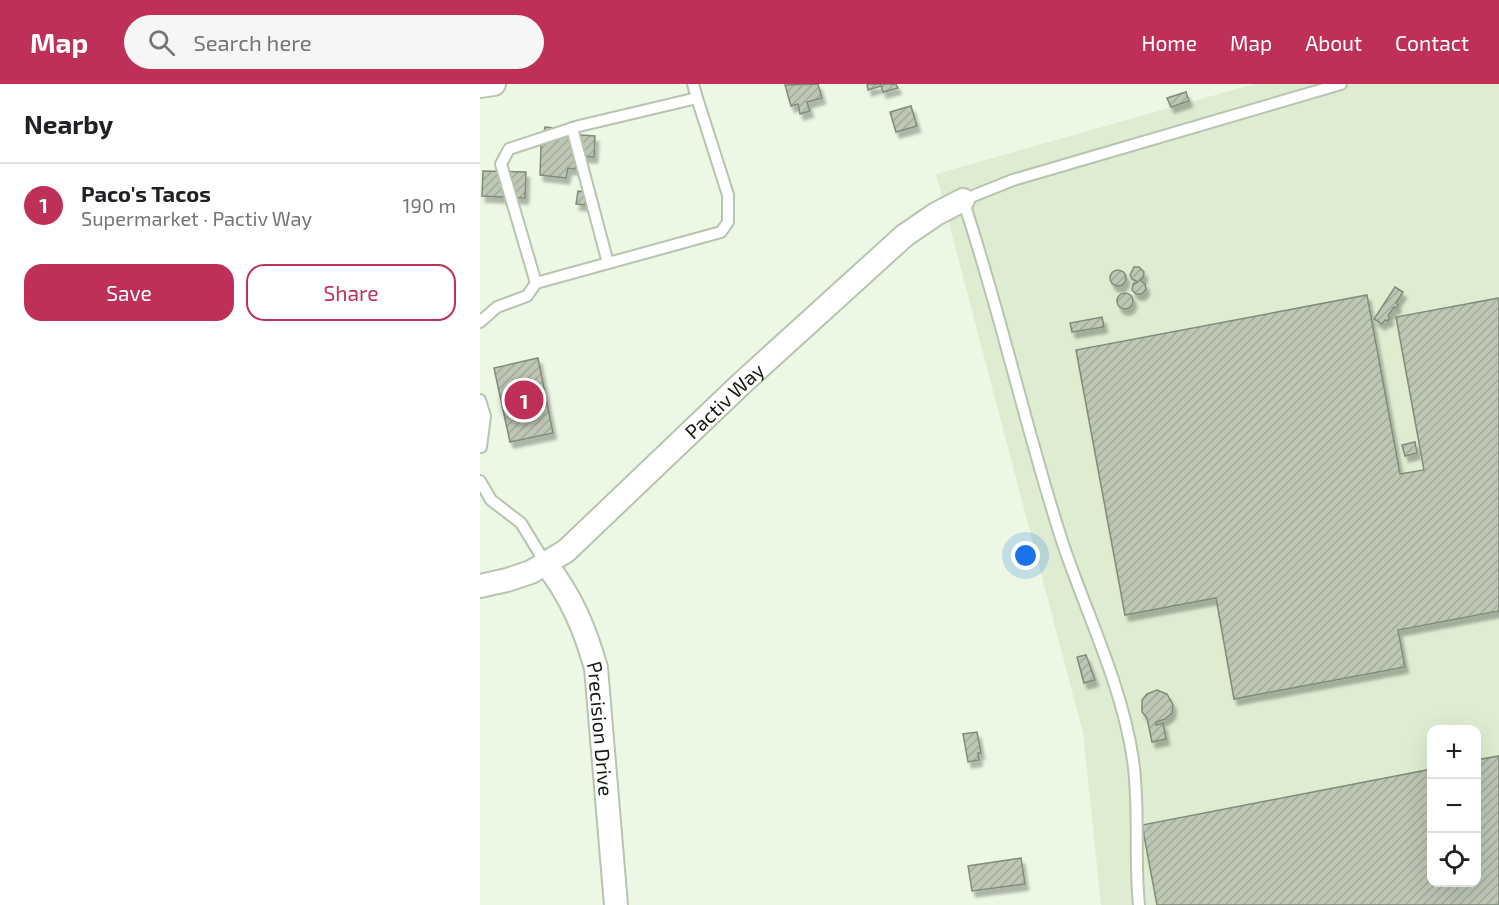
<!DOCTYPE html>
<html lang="en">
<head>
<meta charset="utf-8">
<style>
  :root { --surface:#fff; --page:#f6f6f6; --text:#202124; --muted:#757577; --line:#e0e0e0; --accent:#bf3058 }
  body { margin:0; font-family:"Exo 2",sans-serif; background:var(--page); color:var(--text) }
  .controls { position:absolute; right:18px; bottom:18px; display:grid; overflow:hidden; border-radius:12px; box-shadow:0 6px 24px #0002 }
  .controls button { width:54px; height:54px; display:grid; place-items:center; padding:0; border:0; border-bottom:2px solid var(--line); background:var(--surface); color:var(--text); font:30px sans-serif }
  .you { position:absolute; left:546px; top:472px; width:21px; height:21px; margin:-15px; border:4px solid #fff; border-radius:50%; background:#1a73e8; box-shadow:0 0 0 9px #1a73e833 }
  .badge { display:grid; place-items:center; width:39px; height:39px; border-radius:50%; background:var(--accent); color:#fff; font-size:20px; font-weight:700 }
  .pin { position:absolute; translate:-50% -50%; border:3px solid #fff; box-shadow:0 2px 6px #0006 }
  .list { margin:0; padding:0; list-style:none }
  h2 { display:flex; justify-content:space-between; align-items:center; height:78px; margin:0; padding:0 24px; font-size:26px }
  h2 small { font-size:20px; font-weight:400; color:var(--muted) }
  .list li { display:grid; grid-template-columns:39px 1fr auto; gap:18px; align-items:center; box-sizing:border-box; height:84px; padding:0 24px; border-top:2px solid var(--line) }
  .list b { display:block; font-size:22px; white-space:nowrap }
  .list p { margin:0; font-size:20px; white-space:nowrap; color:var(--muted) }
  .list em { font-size:20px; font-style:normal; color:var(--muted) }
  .actions { display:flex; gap:12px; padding:18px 24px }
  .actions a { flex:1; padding:14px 0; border:2px solid var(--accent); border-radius:18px; text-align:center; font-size:21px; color:var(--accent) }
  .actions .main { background:var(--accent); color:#fff }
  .icon { flex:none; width:33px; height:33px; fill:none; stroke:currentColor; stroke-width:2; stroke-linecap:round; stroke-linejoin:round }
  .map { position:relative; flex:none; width:1019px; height:821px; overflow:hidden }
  header { display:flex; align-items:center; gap:36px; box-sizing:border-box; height:84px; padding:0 30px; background:var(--accent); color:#fff }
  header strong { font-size:28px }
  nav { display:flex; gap:33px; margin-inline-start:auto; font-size:21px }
  .search { width:420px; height:54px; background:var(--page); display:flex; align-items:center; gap:15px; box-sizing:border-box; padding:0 21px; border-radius:33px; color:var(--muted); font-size:22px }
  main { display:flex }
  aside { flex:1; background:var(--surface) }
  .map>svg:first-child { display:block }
</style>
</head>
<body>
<header>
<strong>Map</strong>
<div class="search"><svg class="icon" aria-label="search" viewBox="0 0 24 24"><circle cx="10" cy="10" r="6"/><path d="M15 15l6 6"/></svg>Search here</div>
<nav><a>Home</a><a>Map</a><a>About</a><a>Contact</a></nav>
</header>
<main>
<aside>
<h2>Nearby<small></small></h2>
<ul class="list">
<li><span class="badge">1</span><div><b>Paco's Tacos</b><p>Supermarket · Pactiv Way</p></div><em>190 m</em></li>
</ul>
<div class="actions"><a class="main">Save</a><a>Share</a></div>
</aside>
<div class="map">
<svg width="1019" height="821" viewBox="0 0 1019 821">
  <defs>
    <pattern id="building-hatch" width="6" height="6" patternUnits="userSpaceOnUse" patternTransform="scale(1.5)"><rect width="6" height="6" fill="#bdc7b4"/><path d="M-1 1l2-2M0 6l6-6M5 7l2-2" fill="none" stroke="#a2aa9a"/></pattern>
    <filter id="shadow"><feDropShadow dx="3.5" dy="6" stdDeviation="1.5" flood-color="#0004"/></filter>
  </defs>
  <rect width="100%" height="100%" fill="#edf8e4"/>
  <path fill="#deedd2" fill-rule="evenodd" d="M774,0H1019V821H621L603,649L456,90ZM952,646H996V798H952Z"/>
  <g fill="url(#building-hatch)" stroke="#818b79" stroke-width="1.5" filter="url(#shadow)">
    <polygon points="338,0 342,14 327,18 330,27 320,30 318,20 311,22 305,1"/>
    <polygon points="387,0 416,0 418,4 403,8 401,2 388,6"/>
    <polygon points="706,8 709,17 691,23 687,14"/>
    <polygon points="431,22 437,42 416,48 410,28"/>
    <polygon points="65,43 91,46 99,51 95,85 88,84 86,94 60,91 61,62"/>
    <polygon points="100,51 115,52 114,73 98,72"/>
    <polygon points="3,87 46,88 45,114 2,112"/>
    <polygon points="98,107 107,108 105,121 96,120"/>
    <polygon points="654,183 659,183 664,188 663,194 660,196 665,200 666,205 662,210 656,210 652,206 653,200 658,198 652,195 650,191"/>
    <circle cx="638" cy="194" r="8"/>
    <polygon points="915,203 923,208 916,219 918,221 916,224 914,223 908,232 910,234 908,237 905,236 902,240 894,235"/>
    <circle cx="645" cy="217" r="8"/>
    <polygon points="887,211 920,390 944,386 916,233 1019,214 1019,527 918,546 925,583 754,615 736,514 645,531 596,266"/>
    <polygon points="622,233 624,243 592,248 590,239"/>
    <polygon points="58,274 73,349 30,358 14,284"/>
    <polygon points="935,358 937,369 925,372 922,361"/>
    <polygon points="606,571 615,596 604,599 597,573"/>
    <polygon points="677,606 687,610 693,621 692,629 685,635 676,638 676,641 683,639 686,655 672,658 667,634 662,628 662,616 667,610"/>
    <polygon points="497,648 501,669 498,669 499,676 488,678 483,650"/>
    <polygon points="1019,672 1019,821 677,821 662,741 952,685 952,798 996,798 996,676"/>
    <polygon points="541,774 545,800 492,807 488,782"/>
  </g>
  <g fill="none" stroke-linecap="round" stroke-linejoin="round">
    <defs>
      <g id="lane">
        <polyline points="213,0 217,14 248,111 248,138 241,148 56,199 21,80 29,65 99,42 217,14"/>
        <polyline points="92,44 128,179"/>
        <polyline points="0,238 17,223 47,212 56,199"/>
        <polyline points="0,316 5,332 1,363"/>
        <polyline points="0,397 11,416 41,439 66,480"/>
        <path d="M659,821C654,773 660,724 653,676C642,601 607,531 583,460C546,347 521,229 483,116L533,96L861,0"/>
      </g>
      <g id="street">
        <polyline points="0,2 14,0"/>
        <path id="s1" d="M66,480C91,512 105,545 116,584L136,821"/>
        <path id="s2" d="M0,502L27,496L51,488L86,467L261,300L424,152L456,130L483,116"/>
      </g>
    </defs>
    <use href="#lane" stroke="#b8c3b0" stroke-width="14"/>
    <use href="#street" stroke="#b8c3b0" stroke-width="26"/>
    <use href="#lane" stroke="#fff" stroke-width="10"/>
    <use href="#street" stroke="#fff" stroke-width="22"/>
  </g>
  <g text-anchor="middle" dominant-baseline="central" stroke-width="4.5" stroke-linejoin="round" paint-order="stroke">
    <g font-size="20" fill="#151912" stroke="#fff">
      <text stroke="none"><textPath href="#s2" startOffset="312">Pactiv Way</textPath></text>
      <text stroke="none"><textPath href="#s1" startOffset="177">Precision Drive</textPath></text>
    </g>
  </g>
</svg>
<div class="controls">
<button>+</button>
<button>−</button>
<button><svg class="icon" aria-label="locate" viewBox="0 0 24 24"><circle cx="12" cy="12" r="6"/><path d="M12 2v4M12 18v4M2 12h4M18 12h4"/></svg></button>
</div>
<div class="you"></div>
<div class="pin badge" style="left:44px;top:316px">1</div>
</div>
</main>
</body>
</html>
